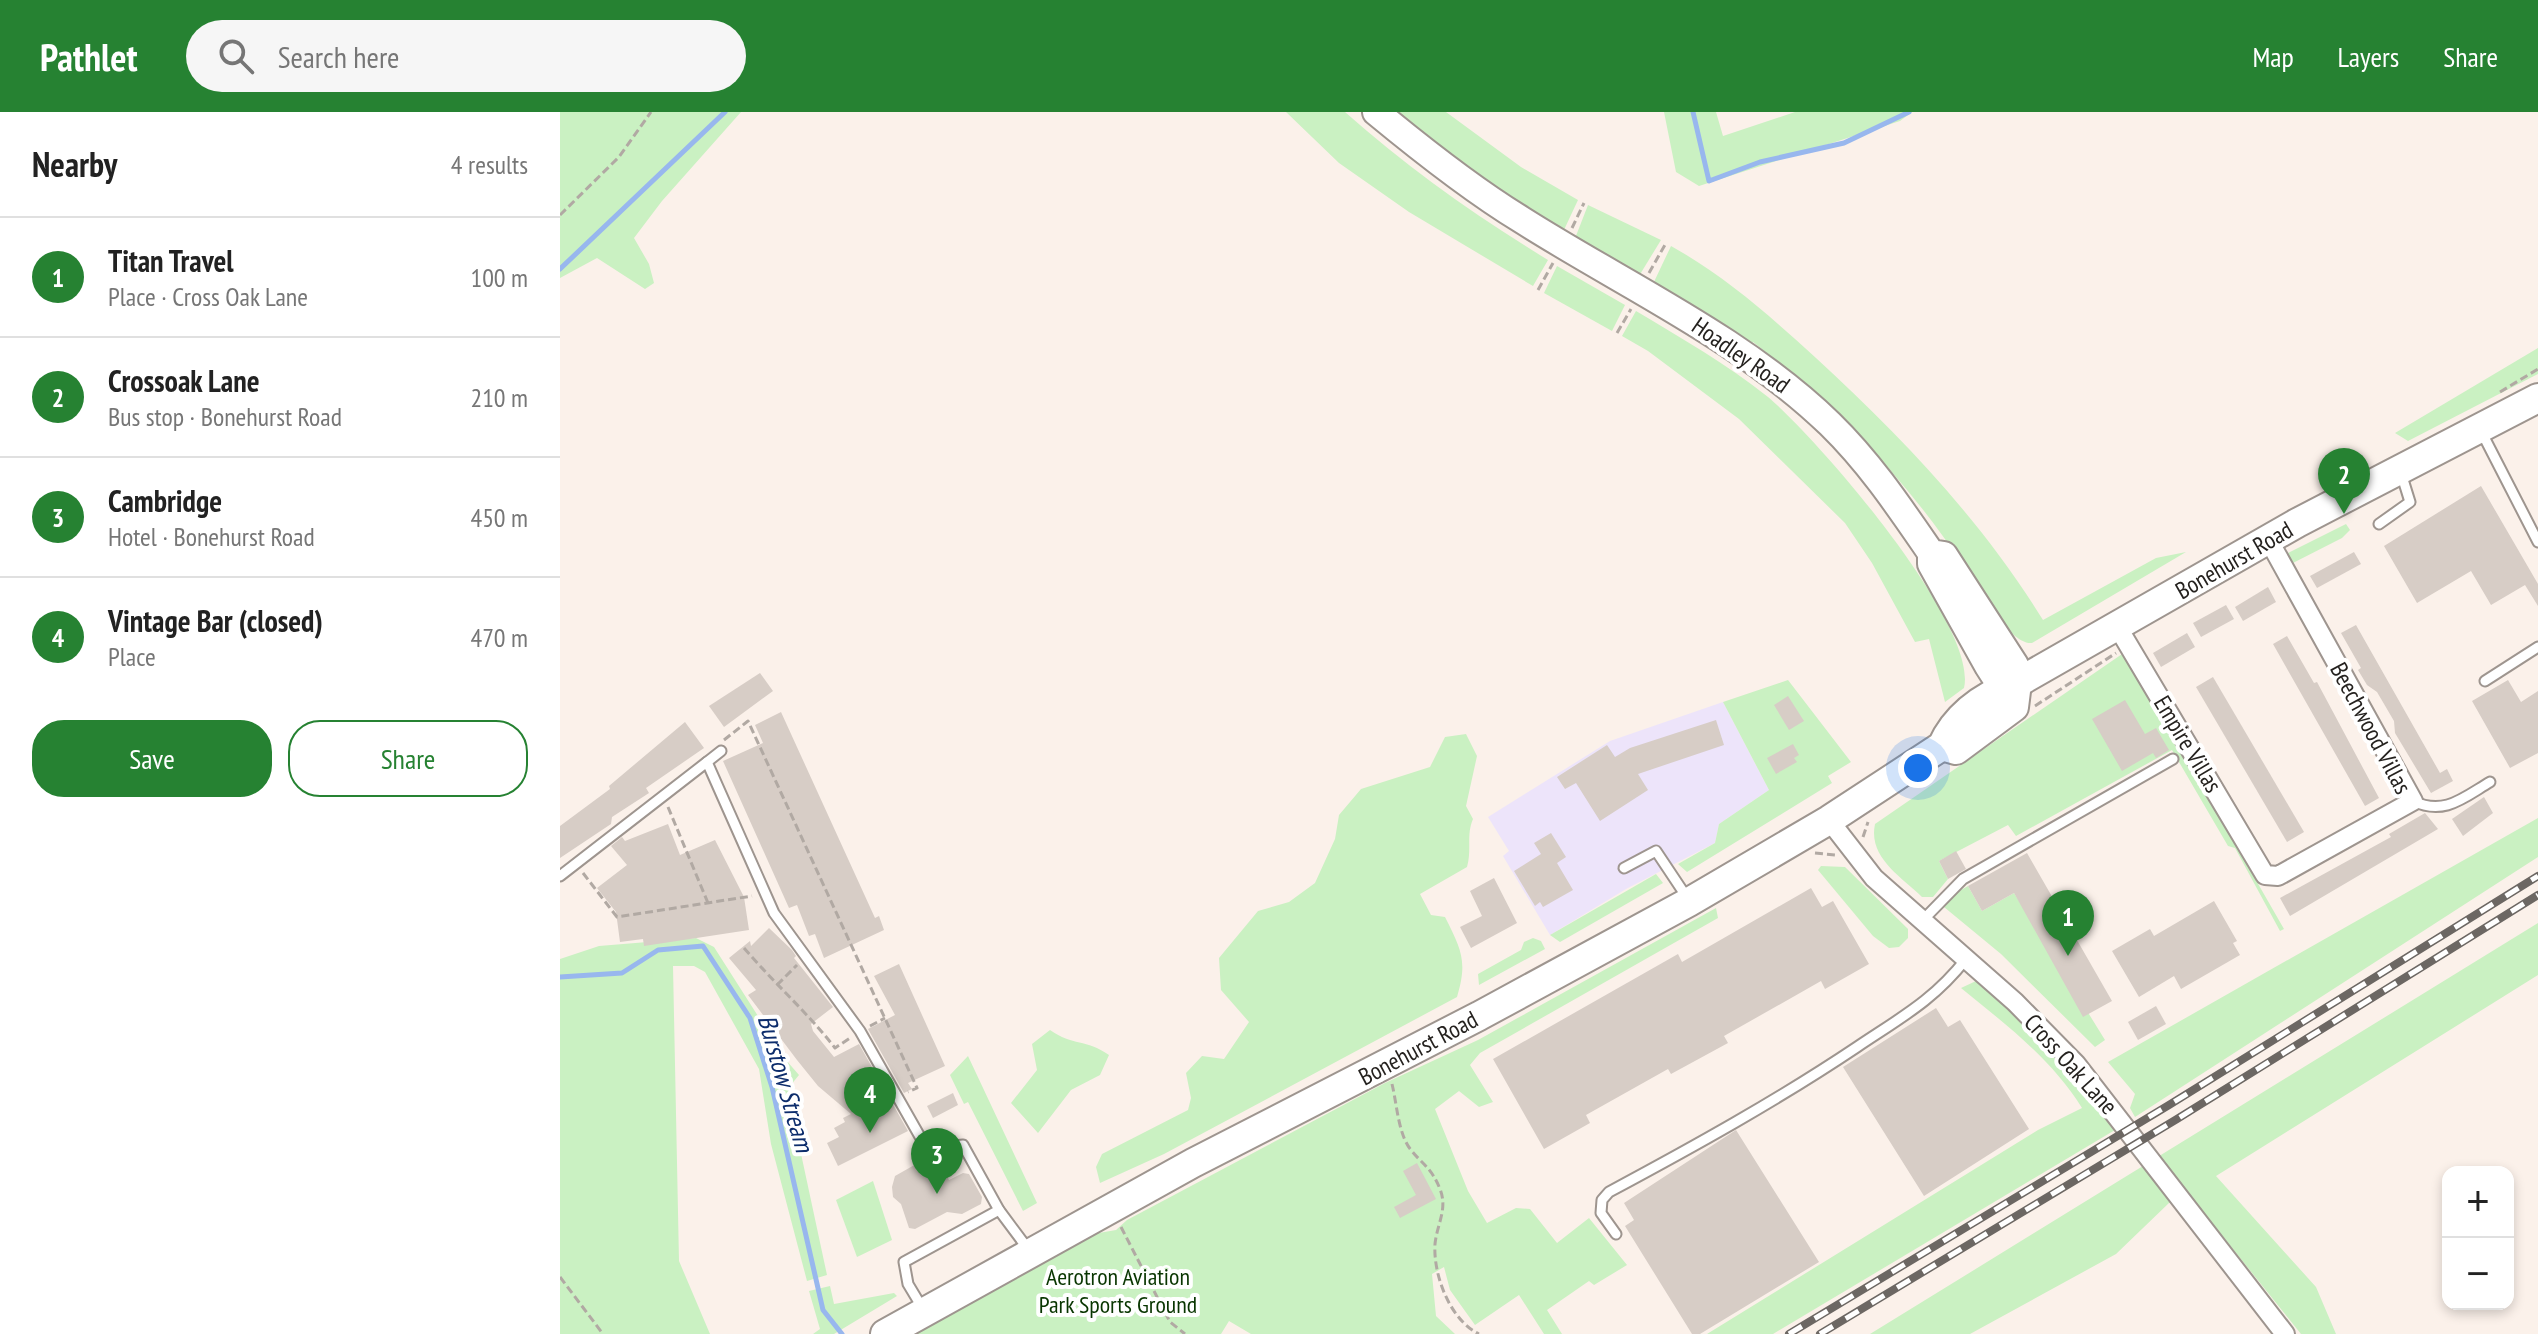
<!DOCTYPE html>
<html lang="en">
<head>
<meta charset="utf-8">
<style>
  :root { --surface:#fff; --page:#f6f6f6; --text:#222; --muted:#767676; --line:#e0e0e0; --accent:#268232 }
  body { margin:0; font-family:"PT Sans Narrow",sans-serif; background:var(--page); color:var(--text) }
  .controls { position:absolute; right:24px; bottom:24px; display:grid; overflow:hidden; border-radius:16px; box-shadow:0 4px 12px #0003 }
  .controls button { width:72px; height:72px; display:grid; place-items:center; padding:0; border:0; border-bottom:2px solid var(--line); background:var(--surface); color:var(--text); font:40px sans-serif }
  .you { position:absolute; left:1358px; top:656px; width:28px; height:28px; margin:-20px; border:6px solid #fff; border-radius:50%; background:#1a73e8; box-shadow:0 0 0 12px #1a73e833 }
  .badge { display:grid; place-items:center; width:52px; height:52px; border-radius:50%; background:var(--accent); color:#fff; font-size:26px; font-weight:700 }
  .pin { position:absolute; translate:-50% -66px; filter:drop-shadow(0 2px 4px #0008) }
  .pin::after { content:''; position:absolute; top:42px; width:28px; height:24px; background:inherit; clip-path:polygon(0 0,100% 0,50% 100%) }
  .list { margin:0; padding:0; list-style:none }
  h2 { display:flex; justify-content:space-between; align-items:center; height:104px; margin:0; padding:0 32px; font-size:34px }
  h2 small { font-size:26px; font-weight:400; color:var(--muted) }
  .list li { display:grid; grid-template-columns:52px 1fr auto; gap:24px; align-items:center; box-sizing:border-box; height:120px; padding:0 32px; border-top:2px solid var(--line) }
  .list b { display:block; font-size:30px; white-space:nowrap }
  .list p { margin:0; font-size:26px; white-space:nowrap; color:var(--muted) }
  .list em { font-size:26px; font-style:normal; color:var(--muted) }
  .actions { display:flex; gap:16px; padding:24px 32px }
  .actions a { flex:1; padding:18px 0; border:2px solid var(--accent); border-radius:32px; text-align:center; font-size:28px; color:var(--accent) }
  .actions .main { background:var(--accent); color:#fff }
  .icon { flex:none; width:44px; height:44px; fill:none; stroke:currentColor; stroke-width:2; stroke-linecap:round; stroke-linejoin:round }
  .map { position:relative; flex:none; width:1978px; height:1222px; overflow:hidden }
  header { display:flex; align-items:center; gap:48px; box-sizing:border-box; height:112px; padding:0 40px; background:var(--accent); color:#fff }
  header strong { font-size:38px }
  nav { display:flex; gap:44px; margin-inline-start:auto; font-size:28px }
  .search { width:560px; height:72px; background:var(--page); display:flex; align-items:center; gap:20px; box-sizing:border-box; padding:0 28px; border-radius:44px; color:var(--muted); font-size:30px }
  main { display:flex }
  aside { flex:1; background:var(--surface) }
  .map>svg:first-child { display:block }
</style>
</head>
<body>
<header>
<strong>Pathlet</strong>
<div class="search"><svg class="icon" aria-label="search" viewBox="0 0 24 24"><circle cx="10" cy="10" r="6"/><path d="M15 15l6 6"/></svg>Search here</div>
<nav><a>Map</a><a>Layers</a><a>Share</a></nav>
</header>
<main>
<aside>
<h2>Nearby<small>4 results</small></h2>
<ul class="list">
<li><span class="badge">1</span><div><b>Titan Travel</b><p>Place · Cross Oak Lane</p></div><em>100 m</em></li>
<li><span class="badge">2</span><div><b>Crossoak Lane</b><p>Bus stop · Bonehurst Road</p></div><em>210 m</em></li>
<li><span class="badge">3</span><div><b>Cambridge</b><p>Hotel · Bonehurst Road</p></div><em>450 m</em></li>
<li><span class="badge">4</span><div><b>Vintage Bar (closed)</b><p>Place</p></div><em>470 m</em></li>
</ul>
<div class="actions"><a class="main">Save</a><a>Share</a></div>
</aside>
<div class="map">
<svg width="1978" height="1222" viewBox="0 0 1978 1222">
  <rect width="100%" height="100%" fill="#fbf1ea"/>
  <polygon fill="#ede4fa" points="1163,590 1209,678 1159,712 1155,731 1066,777 990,823 943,744 949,739 928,705 1050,629"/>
  <g fill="#caf1c2">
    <polygon points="0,0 181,0 102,89 74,126 89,152 94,171 85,177 37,146 0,166"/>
    <path d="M726,0H785C848,56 916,104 988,148L973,174L849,100L779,51Z"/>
    <polygon points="831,0 886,0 961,55 1018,88 1003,120 922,70"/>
    <polygon points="1104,0 1156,0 1163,24 1235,0 1352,0 1340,9 1139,74 1116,60"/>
    <polygon points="1028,93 1101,128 1079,164 1014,129"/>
    <path d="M1111,134C1165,164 1210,204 1256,246C1341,324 1422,409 1483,508L1596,446L1626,440L1472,531C1449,533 1417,474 1403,453C1345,366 1275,294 1193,230L1185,240L1093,172Z"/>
    <polygon points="997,154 1065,193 1052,219 984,181"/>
    <path d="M1076,199C1121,226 1167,252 1208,285C1258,327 1419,513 1404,576L1385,590L1369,527L1355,530L1312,451L1285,411L1179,307L1088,239L1062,224Z"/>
    <polygon points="1978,236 1978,262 1974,264 1848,329 1835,321"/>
    <polygon points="1786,412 1790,418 1782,426 1729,453 1726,442"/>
    <path d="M1565,540L1724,817L1720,819L1675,736L1668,734L1612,638L1456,724L1448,713L1379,749L1388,767L1373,785H1362C1340,764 1308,745 1315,712Z"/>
    <polygon points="1228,568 1291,650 1268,664 1272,671 1127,760 1118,752 1155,731 1159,712 1209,678 1163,590"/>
    <path d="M906,622L917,644L906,694L913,707C906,723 912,738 907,755L860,782L871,803L885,805C901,837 908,849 897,885L604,1042L540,1071L536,1055L542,1042L628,998L631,986L626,961L642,944L664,947L689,910L661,878L659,846L698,799L729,790L755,771L775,727L779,703L801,677L870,655L885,625Z"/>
    <polygon points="1978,706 1978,745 1575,1005 1570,996 1575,982 1548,950"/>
    <polygon points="1261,754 1285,755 1348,817 1348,826 1339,835 1329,836 1313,824 1258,758"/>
    <polygon points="1096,762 1103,771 1000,830 990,823"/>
    <polygon points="1408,774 1422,799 1454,781 1545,928 1535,935 1441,842 1384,795 1392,783"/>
    <polygon points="1156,796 1158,806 920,941 910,953 933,990 919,995 899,979 875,997 908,1079 927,1111 956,1096 970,1097 997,1131 1029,1106 1067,1153 1034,1173 1029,1169 987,1198 1002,1222 984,1222 959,1183 915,1213 890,1178 884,1155 872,1162 876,1204 895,1222 691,1222 669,1209 661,1222 348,1222 533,1122 556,1118 567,1108 825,971 918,928"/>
    <polygon points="1978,811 1978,863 1656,1064 1756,1175 1776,1222 1741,1222 1627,1080 1609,1091 1556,1142 1410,1222 1310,1222"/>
    <polygon points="136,826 154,835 226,948 239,963 230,974 234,1009 267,1163 247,1169 211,1032 199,957 145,860 134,854 113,854 119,1149 150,1222 0,1222 0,847 39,834"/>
    <polygon points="973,826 981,829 985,837 919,873 918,862 961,838 964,830"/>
    <path d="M1416,869L1439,885L1516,962L1560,1015L1213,1222H1147L1478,1018L1522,996C1491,946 1445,912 1401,876Z"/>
    <path d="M490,918C513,934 526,927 549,943L540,963L511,978L478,1021L451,991L477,958L472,932Z"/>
    <polygon points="408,944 477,1091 463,1099 408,990 404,992 390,963"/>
    <polygon points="313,1069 332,1128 297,1145 276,1088"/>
    <polygon points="270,1174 274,1192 334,1181 337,1184 274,1222 253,1222 260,1217 249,1179"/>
  </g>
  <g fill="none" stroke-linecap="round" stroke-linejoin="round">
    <g stroke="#98b7ee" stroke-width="5">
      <polyline points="1133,0 1149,69 1200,50 1284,31 1349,0"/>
      <polyline points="0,157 165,0"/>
      <polyline points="0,865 62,861 98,838 143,834 190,906 212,975 263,1198 282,1222"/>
    </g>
  </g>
  <g fill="#d7cdc6">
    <polygon points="1921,374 1978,472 1978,494 1965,473 1931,493 1911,459 1857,491 1824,434"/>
    <polygon points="1794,440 1801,452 1757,476 1750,464"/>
    <polygon points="1708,475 1716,490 1683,509 1675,495"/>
    <polygon points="1666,493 1674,507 1641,525 1633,511"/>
    <polygon points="1796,513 1880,661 1887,657 1893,669 1871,681 1835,621 1834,609 1817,580 1807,573 1798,558 1801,556 1781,521"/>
    <polygon points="1627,521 1635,535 1601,555 1593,541"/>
    <polygon points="1727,524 1754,571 1757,570 1819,686 1805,694 1713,532"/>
    <polygon points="200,561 213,579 164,615 149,594"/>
    <polygon points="1653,565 1744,720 1727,730 1636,575"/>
    <polygon points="1948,568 1961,590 1978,579 1978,641 1950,656 1912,589"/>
    <polygon points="1228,584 1244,609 1229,618 1214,593"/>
    <polygon points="1565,588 1585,622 1596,616 1609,638 1596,646 1593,641 1562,659 1532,607"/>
    <polygon points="221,600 315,806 319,804 324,818 264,846 255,822 249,824 237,793 229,796 163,649 203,631 195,613"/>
    <polygon points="1156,608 1164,633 1078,662 1088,678 1040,709 1016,671 1005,677 997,665 1047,633 1055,645 1070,636"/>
    <polygon points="125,610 144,636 86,676 89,681 52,705 51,712 0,746 0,714 50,677 49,674"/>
    <polygon points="1233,632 1239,643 1234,646 1237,650 1216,662 1207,646"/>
    <polygon points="1924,685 1933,701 1903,724 1892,707"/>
    <polygon points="1865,701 1878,717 1730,804 1720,786 1831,725 1829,722"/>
    <polygon points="108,712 120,743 155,728 184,785 189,818 84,834 83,827 60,830 56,800 37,776 67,753 51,734 62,725 65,729"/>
    <polygon points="991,721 1006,745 997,751 1013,778 983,795 980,790 975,794 954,759 981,742 974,731"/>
    <polygon points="1396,739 1406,757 1388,767 1379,749"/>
    <polygon points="1467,741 1552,889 1523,905 1454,781 1422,799 1408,774"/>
    <polygon points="934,766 957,811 911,836 900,815 922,804 910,779"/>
    <polygon points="1251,776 1262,795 1273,789 1309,852 1265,877 1261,869 1164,924 1168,931 1111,962 1108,957 1026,1003 1030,1011 984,1037 933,947 1118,842 1122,850"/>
    <polygon points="1654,789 1677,829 1673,831 1680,843 1621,877 1614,864 1579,885 1552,839 1590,817 1594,824"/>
    <polygon points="209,816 232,838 236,844 234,846 273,895 251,912 253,919 274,945 299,932 348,1019 278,1054 267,1031 279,1025 274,1016 285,1010 283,1006 291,1002 258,974 237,948 188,883 196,878 169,846 190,829 191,834"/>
    <polygon points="339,852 385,954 348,971 352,977 344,981 308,917 335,903 314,864"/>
    <polygon points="1596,894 1606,912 1578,928 1568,910"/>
    <polygon points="1376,896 1388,915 1400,908 1469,1017 1364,1084 1283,955"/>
    <polygon points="393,981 398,993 373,1006 367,994"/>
    <polygon points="1176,1018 1259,1150 1140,1222 1132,1222 1065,1114 1074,1108 1064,1091"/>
    <polygon points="365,1047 368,1054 379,1048 389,1068 403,1061 409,1062 422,1085 421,1092 402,1102 387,1100 355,1117 349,1116 341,1092 333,1085 332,1075 335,1064"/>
    <polygon points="857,1051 876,1087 840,1106 834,1095 856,1083 843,1059"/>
  </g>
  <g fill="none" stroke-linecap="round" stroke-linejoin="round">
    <defs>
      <g id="lane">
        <polyline points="1922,321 1978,430"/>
        <polyline points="1819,412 1850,390 1841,361"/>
        <polyline points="1925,569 1978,535"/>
        <polyline points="147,650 161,639"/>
        <path d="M1853,689C1884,704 1903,686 1930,670"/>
        <polyline points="1064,756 1096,739 1128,787"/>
        <polyline points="0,764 147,650 214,801 300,919 367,1037 403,1033 439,1098 468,1137"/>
        <polyline points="1361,810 1403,767 1613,647"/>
        <path d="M1056,1122L1041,1101L1042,1088L1049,1080C1133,1035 1218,988 1297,935C1340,906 1373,889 1406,847"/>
        <polyline points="363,1197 348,1172 344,1150 439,1098"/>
      </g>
      <g id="street">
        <polyline points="1557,514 1705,763 1718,764 1853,689 1708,427"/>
        <polyline points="1269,708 1314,766 1455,890 1516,952 1725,1222"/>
      </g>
      <path id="secondary" d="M816,0C862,38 911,77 962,108C1066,174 1181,226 1270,312C1310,351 1340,396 1371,441L1384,443L1455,553L1457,571L1437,568L1428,554L1371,452V441"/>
      <g id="primary">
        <polyline points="1382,634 1396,638 1454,595 1457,571"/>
        <path d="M325,1222L633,1051L919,904L1129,790L1269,708L1382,634C1396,602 1425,583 1457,571L1737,411L1978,286"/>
      </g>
    </defs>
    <use href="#lane" stroke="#9e958f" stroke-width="13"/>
    <use href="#street" stroke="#9e958f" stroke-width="22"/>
    <use href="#secondary" stroke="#9e958f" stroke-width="30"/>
    <use href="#primary" stroke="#9e958f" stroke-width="32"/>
    <g stroke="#b1a9a3" stroke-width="3" stroke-dasharray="8 4" stroke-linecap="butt">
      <polyline points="0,103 59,45 91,0"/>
      <polyline points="1012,116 1024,91"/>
      <polyline points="1089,161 1106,131"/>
      <polyline points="978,178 993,151"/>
      <polyline points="1057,221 1071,197"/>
      <polyline points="1940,280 1978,257"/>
      <polyline points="1475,594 1556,541"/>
      <polyline points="164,628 188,609 357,976 348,980"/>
      <polyline points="108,695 148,791"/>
      <polyline points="1303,725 1308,710"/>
      <polyline points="1255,741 1275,743"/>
      <polyline points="23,761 57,805 192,784"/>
      <path d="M184,836C214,871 247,900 275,936L290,926"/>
      <polyline points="217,873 237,853"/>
      <polyline points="310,914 325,906"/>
      <path d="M832,972C837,992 838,1022 851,1038C863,1053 871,1055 880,1077C888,1097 877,1112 875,1132C873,1163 890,1208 919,1222"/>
      <polyline points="561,1115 610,1210 625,1222"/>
      <polyline points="0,1165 43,1222"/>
    </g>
    <use href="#lane" stroke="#fff" stroke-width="9"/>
    <use href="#street" stroke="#fff" stroke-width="18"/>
    <use href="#secondary" stroke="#fff" stroke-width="26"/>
    <use href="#primary" stroke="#fff" stroke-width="28"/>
    <defs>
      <g id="rail">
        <polyline points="1229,1222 1609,993 1978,764"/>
        <polyline points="1260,1222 1617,1007 1978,783"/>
      </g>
    </defs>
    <use href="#rail" stroke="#6c6763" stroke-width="8"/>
    <use href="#rail" stroke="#fff" stroke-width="5" stroke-dasharray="15" stroke-linecap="butt"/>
  </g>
  <g text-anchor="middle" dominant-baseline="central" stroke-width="8" stroke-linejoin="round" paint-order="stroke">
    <g font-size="24" fill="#25221f" stroke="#fff">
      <text transform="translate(1181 243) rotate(35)">Hoadley Road</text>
      <text transform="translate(1674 448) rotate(-30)">Bonehurst Road</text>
      <text transform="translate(1811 616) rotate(62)">Beechwood Villas</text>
      <text transform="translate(1628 632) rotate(59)">Empire Villas</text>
      <text transform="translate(858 936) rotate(-28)">Bonehurst Road</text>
      <text transform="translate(1511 952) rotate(48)">Cross Oak Lane</text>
    </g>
    <g font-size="24" fill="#093601" stroke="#fff">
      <text x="558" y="1164">Aerotron Aviation<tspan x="558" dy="28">Park Sports Ground</tspan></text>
    </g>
    <g font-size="26" font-style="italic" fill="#0d2d6c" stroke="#fff">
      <text transform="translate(226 971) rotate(74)">Burstow Stream</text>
    </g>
  </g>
</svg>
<div class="controls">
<button>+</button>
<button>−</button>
</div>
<div class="you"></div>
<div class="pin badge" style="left:1508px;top:844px">1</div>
<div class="pin badge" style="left:1784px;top:402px">2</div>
<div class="pin badge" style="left:377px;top:1082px">3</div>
<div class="pin badge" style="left:310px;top:1021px">4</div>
</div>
</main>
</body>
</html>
